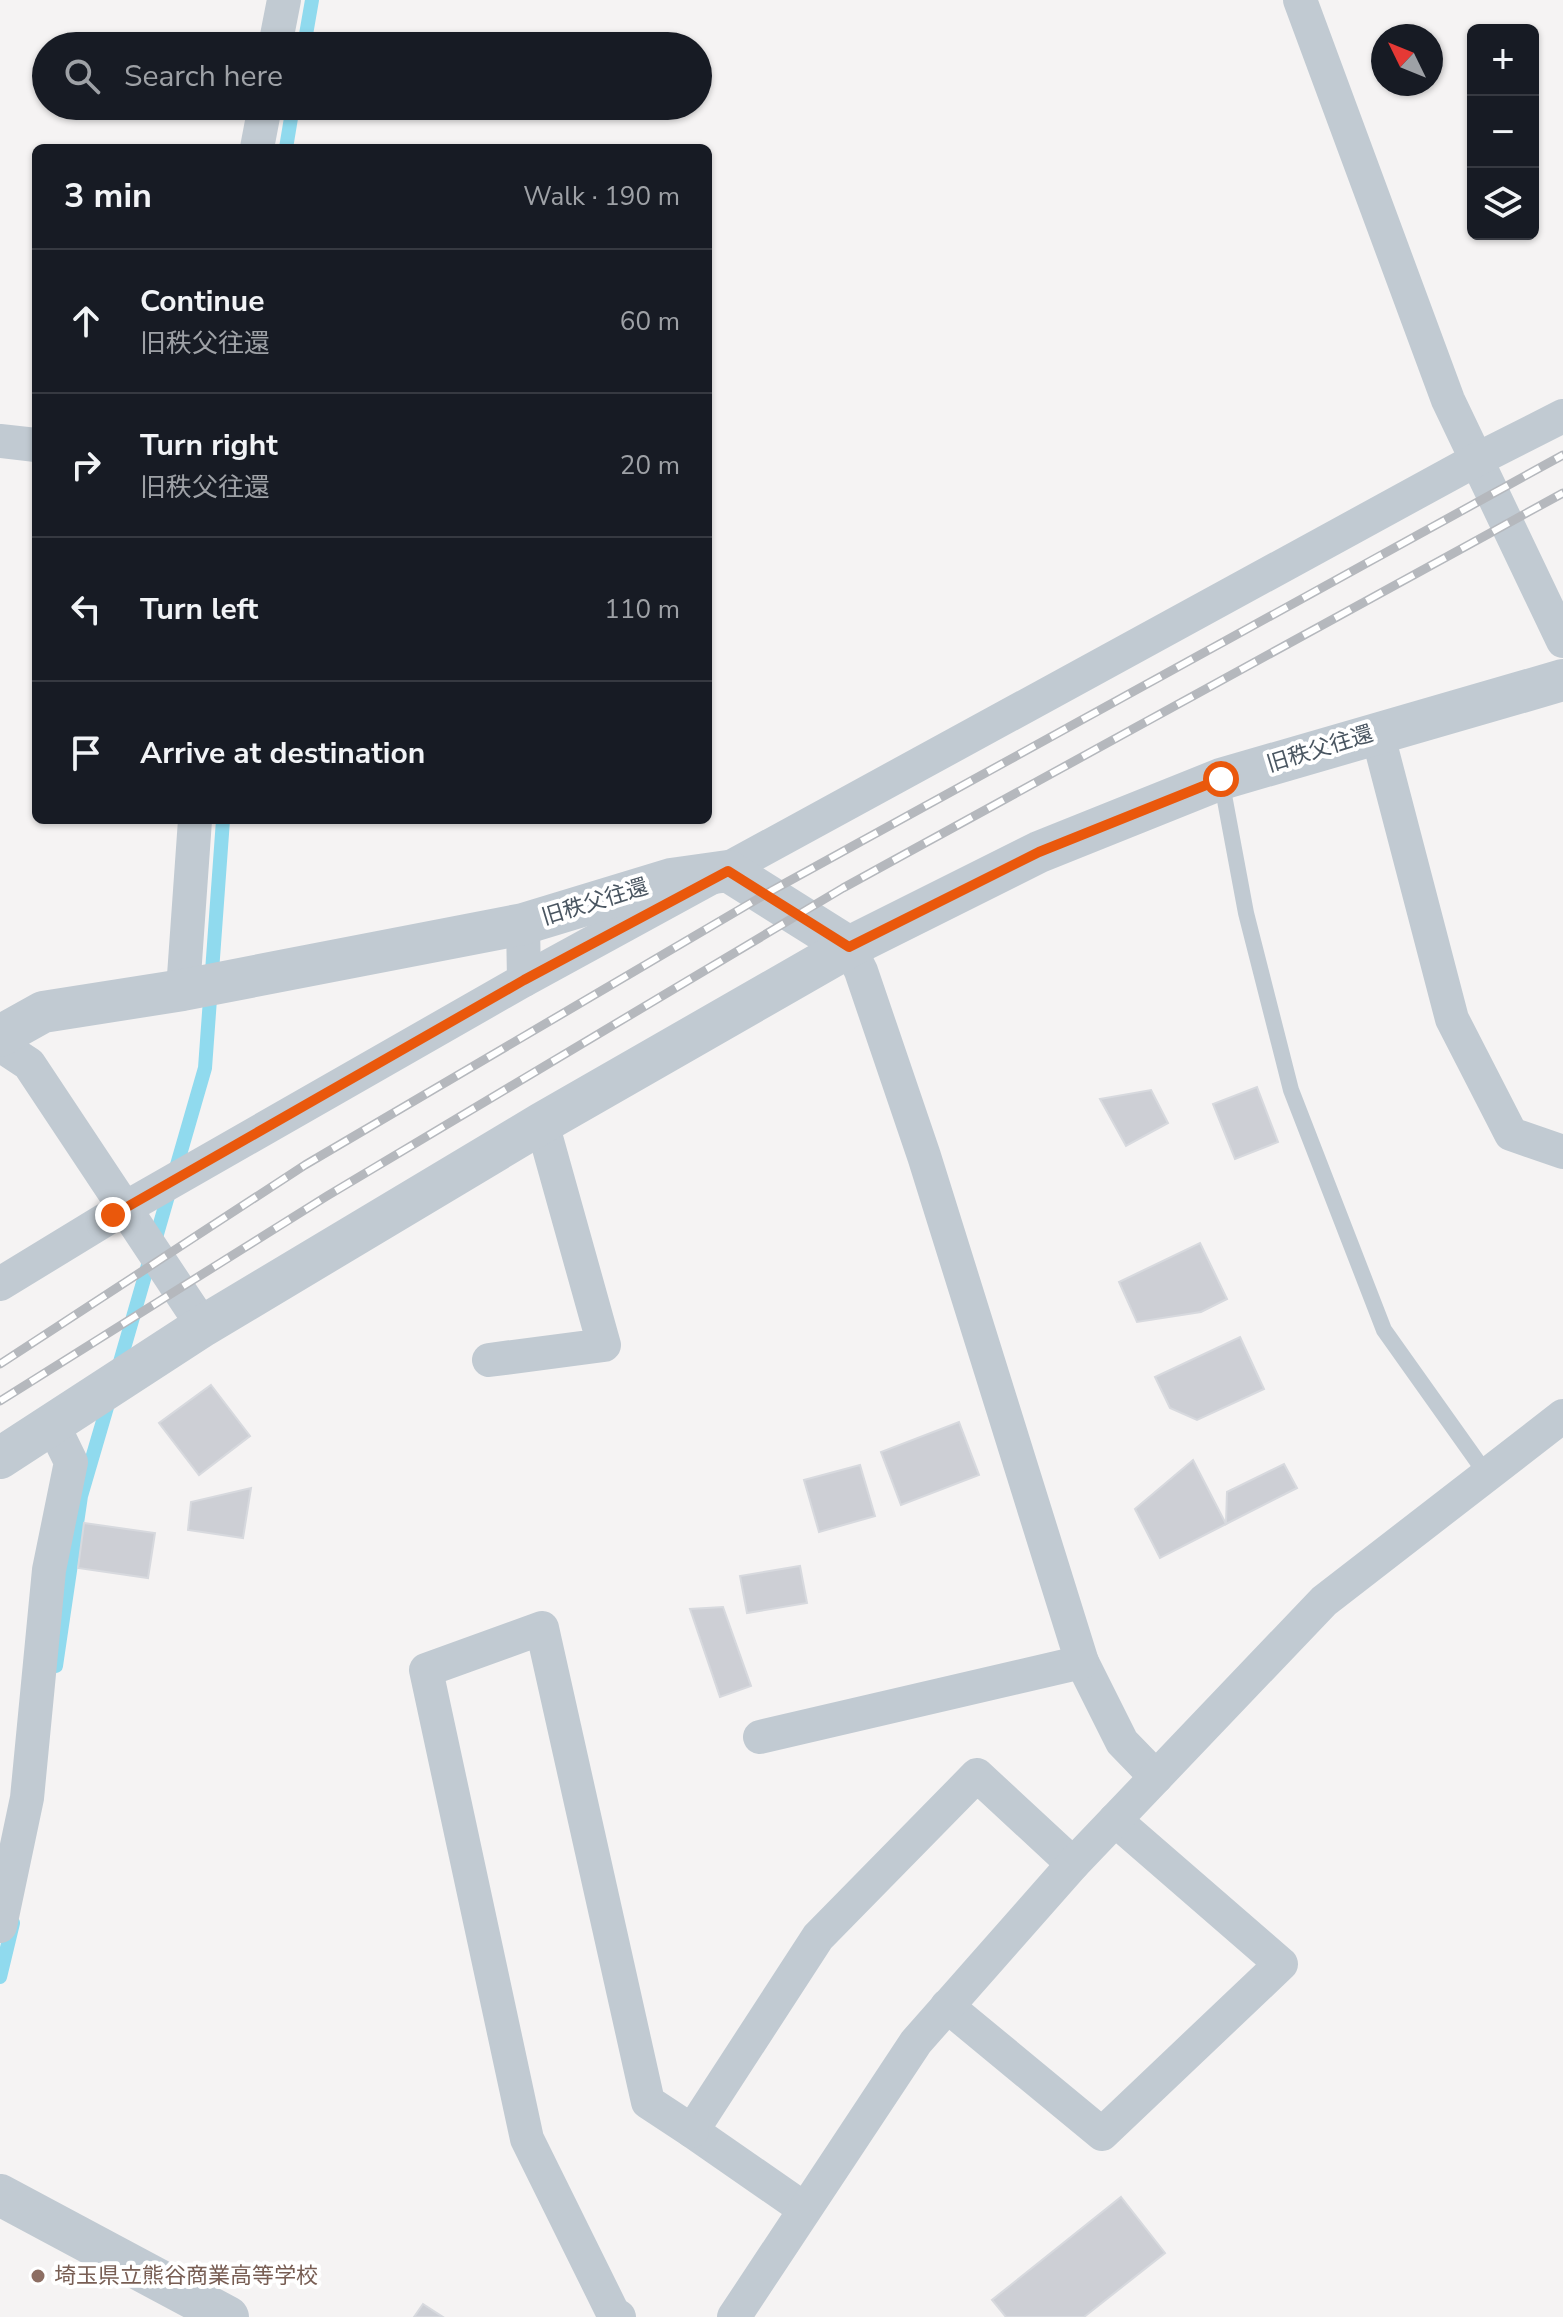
<!DOCTYPE html>
<html lang="en">
<head>
<meta charset="utf-8">
<style>
  :root { --surface:#171b24; --page:#242831; --text:#f1f3f6; --muted:#9ea1a6; --line:#363941 }
  body { margin:0; font-family:"Nunito Sans","Noto Sans JP",sans-serif; background:var(--page); color:var(--text) }
  .controls { position:absolute; right:24px; top:24px; display:grid; overflow:hidden; border-radius:12px; box-shadow:0 2px 6px #0004 }
  .controls button { width:72px; height:72px; display:grid; place-items:center; padding:0; border:0; border-bottom:2px solid var(--line); background:var(--surface); color:var(--text); font:40px sans-serif }
  .compass { position:absolute; left:1371px; top:24px; width:72px; height:72px; border-radius:50%; background:var(--surface); box-shadow:0 2px 6px #0004; rotate:313deg }
  .stop { position:absolute; width:24px; height:24px; margin:-18px; border:6px solid #ea580c; border-radius:50%; background:#fff }
  .stop.end { background:#ea580c; border-color:#fff; box-shadow:0 2px 8px #0008 }
  .list { margin:0; padding:0; list-style:none }
  h2 { display:flex; justify-content:space-between; align-items:center; height:104px; margin:0; padding:0 32px; font-size:34px }
  h2 small { font-size:26px; font-weight:400; color:var(--muted) }
  .list li { display:grid; grid-template-columns:52px 1fr auto; gap:24px; align-items:center; box-sizing:border-box; height:144px; padding:0 32px; border-top:2px solid var(--line) }
  .list b { display:block; font-size:30px; white-space:nowrap }
  .list p { margin:0; font-size:26px; white-space:nowrap; color:var(--muted) }
  .list em { font-size:26px; font-style:normal; color:var(--muted) }
  .icon { flex:none; width:44px; height:44px; fill:none; stroke:currentColor; stroke-width:2; stroke-linecap:round; stroke-linejoin:round }
  .map { position:relative; flex:none; width:1563px; height:2317px; overflow:hidden }
  .search { position:absolute; background:var(--surface); box-shadow:0 2px 6px #0004; left:32px; top:32px; width:680px; height:88px; display:flex; align-items:center; gap:20px; box-sizing:border-box; padding:0 28px; border-radius:44px; color:var(--muted); font-size:30px }
  .panel { position:absolute; background:var(--surface); box-shadow:0 2px 6px #0004; left:32px; top:144px; width:680px; height:680px; border-radius:12px }
  .map>svg:first-child { display:block }
</style>
</head>
<body>
<div class="map">
<svg width="1563" height="2317" viewBox="0 0 1563 2317">
  <rect width="100%" height="100%" fill="#f5f3f3"/>
  <g fill="none" stroke-linecap="round" stroke-linejoin="round">
    <g stroke="#90daee" stroke-width="14">
      <polyline points="304,46 312,0"/>
      <polyline points="286,148 293,106"/>
      <polyline points="118,1369 205,1068 223,820"/>
      <polyline points="56,1666 81,1496 110,1397"/>
      <polyline points="0,1977 13,1923"/>
    </g>
  </g>
  <g fill="#cdcfd5" stroke="#d7d9de" stroke-width="2">
    <polygon points="1257,1087 1278,1142 1235,1159 1213,1104"/>
    <polygon points="1151,1090 1168,1123 1126,1146 1100,1099"/>
    <polygon points="1200,1243 1227,1299 1201,1312 1137,1322 1119,1282"/>
    <polygon points="1240,1337 1264,1389 1197,1420 1170,1408 1155,1377"/>
    <polygon points="211,1385 250,1436 199,1475 159,1423"/>
    <polygon points="959,1422 979,1475 901,1505 881,1452"/>
    <polygon points="1193,1460 1226,1524 1160,1558 1135,1509"/>
    <polygon points="1284,1464 1297,1488 1226,1524 1227,1492"/>
    <polygon points="860,1465 875,1516 819,1532 804,1480"/>
    <polygon points="251,1488 243,1538 188,1530 191,1502"/>
    <polygon points="84,1523 155,1533 148,1578 78,1568"/>
    <polygon points="800,1566 807,1603 747,1613 740,1576"/>
    <polygon points="723,1607 751,1686 720,1697 690,1609"/>
    <polygon points="1121,2197 1165,2253 1084,2317 1006,2317 992,2300"/>
    <polygon points="423,2304 443,2317 414,2317"/>
  </g>
  <g fill="none" stroke-linecap="round" stroke-linejoin="round">
    <polyline stroke="#c1cad2" stroke-width="16" points="1221,779 1246,913 1291,1090 1384,1330 1487,1475"/>
    <g stroke="#c1cad2" stroke-width="34">
      <polyline points="1300,0 1448,400 1563,641"/>
      <polyline points="275,46 284,0"/>
      <polyline points="257,148 265,106"/>
      <polyline points="0,441 36,445"/>
      <polyline points="1377,732 1452,1019 1511,1134 1563,1152"/>
      <polyline points="524,980 1476,460 1563,416"/>
      <polyline points="183,990 195,820"/>
      <polyline points="0,1045 29,1064 203,1326"/>
      <polyline points="0,1284 113,1215 524,980 523,924"/>
      <polyline points="489,1360 604,1345 542,1123"/>
      <polyline points="1082,1662 1122,1742 1156,1777"/>
      <polyline points="760,1737 1082,1662 924,1156 861,971 849,947"/>
      <polyline points="0,1926 27,1798 49,1570 71,1462 52,1423"/>
      <polyline points="947,2006 1102,2134 1281,1964 1115,1820"/>
      <polyline points="803,2208 692,2131 818,1937 977,1775 1073,1864"/>
      <polyline points="619,2317 613,2313 527,2139 426,1670 542,1628 648,2102 692,2131"/>
      <polyline points="734,2317 916,2042 1073,1864 1324,1601 1563,1416"/>
    </g>
    <g stroke="#c1cad2" stroke-width="42">
      <polyline points="0,1036 43,1012 183,990 523,924 671,879 728,871 849,947"/>
      <polyline points="0,1458 203,1326 542,1123 849,947 1039,852 1221,779 1563,680"/>
      <polyline points="0,2195 228,2317"/>
    </g>
    <defs>
      <g id="rail">
        <polyline points="0,1364 305,1165 771,891 1563,455"/>
        <polyline points="0,1401 327,1196 843,888 1563,493"/>
      </g>
    </defs>
    <use href="#rail" stroke="#b5b8bd" stroke-width="9"/>
    <use href="#rail" stroke="#fff" stroke-width="6" stroke-dasharray="18" stroke-linecap="butt"/>
  </g>
  <g fill="none" stroke-linecap="round" stroke-linejoin="round">
    <polyline stroke="#ea580c" stroke-width="10" points="113,1215 524,980 728,871 849,947 1039,852 1221,779"/>
  </g>
  <circle fill="#8d6e63" stroke="#fff" stroke-width="3" cx="38" cy="2276" r="8"/>
  <g text-anchor="middle" dominant-baseline="central" stroke-width="8" stroke-linejoin="round" paint-order="stroke">
    <g font-size="22" fill="#4a5661" stroke="#fff">
      <text transform="translate(1320 749) rotate(-17)">旧秩父往還</text>
      <text transform="translate(595 902) rotate(-17)">旧秩父往還</text>
    </g>
    <g font-size="22" fill="#785e54" stroke="#fff" text-anchor="start">
      <text x="54" y="2276">埼玉県立熊谷商業高等学校</text>
    </g>
  </g>
</svg>
<div class="controls">
<button>+</button>
<button>−</button>
<button><svg class="icon" aria-label="layers" viewBox="0 0 24 24"><path d="M12 4l9 5-9 5-9-5zM3 14l9 5 9-5"/></svg></button>
</div>
<svg class="compass" viewBox="-18 -18 36 36"><path d="M0-13l5 13h-10z" fill="#e53935"/><path d="M0 13l5-13h-10z" fill="#9ea1a6"/></svg>
<div class="stop" style="left:1221px;top:779px"></div>
<div class="stop end" style="left:113px;top:1215px"></div>
<div class="search"><svg class="icon" aria-label="search" viewBox="0 0 24 24"><circle cx="10" cy="10" r="6"/><path d="M15 15l6 6"/></svg>Search here</div>
<section class="panel">
<h2>3 min<small>Walk · 190 m</small></h2>
<ul class="list">
<li><svg class="icon" aria-label="ahead" viewBox="0 0 24 24"><path d="M12 20V5M6 11l6-6 6 6"/></svg><div><b>Continue</b><p>旧秩父往還</p></div><em>60 m</em></li>
<li><svg class="icon" aria-label="right" viewBox="0 0 24 24"><path d="M7 20v-9h11M14 6l5 5-5 5"/></svg><div><b>Turn right</b><p>旧秩父往還</p></div><em>20 m</em></li>
<li><svg class="icon" aria-label="left" viewBox="0 0 24 24"><path d="M17 20v-9H6M10 6l-5 5 5 5"/></svg><div><b>Turn left</b></div><em>110 m</em></li>
<li><svg class="icon" aria-label="arrive" viewBox="0 0 24 24"><path d="M6 21V4h12l-3 4 3 4H6"/></svg><div><b>Arrive at destination</b></div></li>
</ul>
</section>
</div>
</body>
</html>
